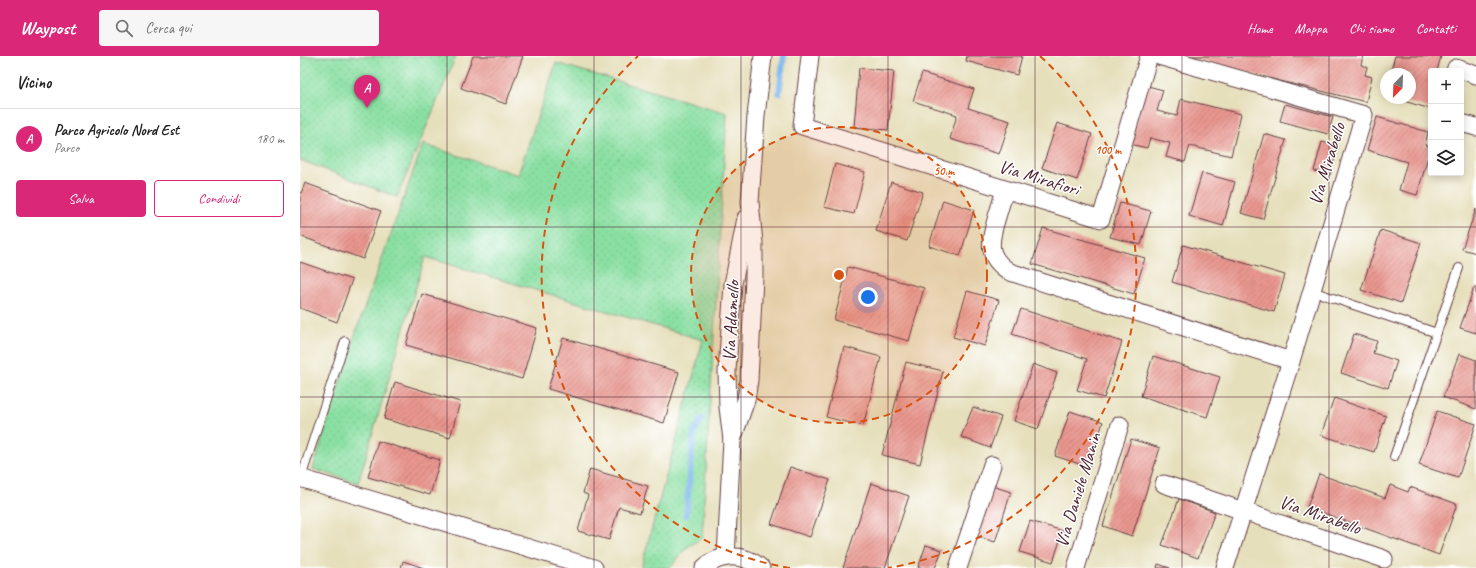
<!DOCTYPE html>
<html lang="it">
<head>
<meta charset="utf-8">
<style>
  :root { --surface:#fff; --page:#f6f6f6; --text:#222; --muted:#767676; --line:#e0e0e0; --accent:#db2777 }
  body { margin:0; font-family:Caveat,sans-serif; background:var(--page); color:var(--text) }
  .controls { position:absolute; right:12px; top:12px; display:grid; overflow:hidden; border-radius:4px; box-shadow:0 2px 10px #0003 }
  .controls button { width:36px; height:36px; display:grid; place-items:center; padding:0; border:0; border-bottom:1px solid var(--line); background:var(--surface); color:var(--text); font:20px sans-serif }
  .compass { position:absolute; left:1080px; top:12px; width:36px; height:36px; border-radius:50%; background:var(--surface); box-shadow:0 2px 10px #0003; rotate:203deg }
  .you { position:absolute; left:568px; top:241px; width:14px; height:14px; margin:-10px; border:3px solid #fff; border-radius:50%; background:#1a73e8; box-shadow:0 0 0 6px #1a73e833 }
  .badge { display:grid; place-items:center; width:26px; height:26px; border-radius:50%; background:var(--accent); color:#fff; font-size:13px; font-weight:700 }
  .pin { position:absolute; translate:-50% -33px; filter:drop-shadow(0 1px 2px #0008) }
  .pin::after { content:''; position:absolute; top:21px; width:14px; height:12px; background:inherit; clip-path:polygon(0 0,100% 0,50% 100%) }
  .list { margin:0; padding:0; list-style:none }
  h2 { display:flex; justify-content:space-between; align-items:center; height:52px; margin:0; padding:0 16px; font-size:17px }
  h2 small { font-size:13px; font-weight:400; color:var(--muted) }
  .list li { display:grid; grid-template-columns:26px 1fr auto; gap:12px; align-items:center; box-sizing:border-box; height:60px; padding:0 16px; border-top:1px solid var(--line) }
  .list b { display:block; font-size:15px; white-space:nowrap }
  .list p { margin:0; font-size:13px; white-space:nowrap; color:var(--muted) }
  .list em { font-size:13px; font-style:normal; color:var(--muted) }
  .actions { display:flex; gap:8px; padding:12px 16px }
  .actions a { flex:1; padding:9px 0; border:1px solid var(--accent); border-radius:4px; text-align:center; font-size:14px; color:var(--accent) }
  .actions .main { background:var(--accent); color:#fff }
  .icon { flex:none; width:22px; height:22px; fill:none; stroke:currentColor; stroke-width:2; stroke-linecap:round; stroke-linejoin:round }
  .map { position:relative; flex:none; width:1176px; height:512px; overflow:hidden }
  header { display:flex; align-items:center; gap:24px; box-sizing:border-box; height:56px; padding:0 20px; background:var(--accent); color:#fff }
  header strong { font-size:19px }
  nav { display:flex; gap:22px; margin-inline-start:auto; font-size:14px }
  .search { width:280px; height:36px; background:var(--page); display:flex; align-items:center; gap:10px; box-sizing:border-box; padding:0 14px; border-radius:4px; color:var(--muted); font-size:15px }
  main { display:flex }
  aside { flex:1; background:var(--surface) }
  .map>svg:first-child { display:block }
</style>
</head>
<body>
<header>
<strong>Waypost</strong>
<div class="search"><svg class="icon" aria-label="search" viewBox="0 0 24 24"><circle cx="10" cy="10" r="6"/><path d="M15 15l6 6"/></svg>Cerca qui</div>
<nav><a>Home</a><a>Mappa</a><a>Chi siamo</a><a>Contatti</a></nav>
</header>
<main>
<aside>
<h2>Vicino<small></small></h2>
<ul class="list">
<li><span class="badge">A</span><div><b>Parco Agricolo Nord Est</b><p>Parco</p></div><em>180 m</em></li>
</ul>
<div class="actions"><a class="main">Salva</a><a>Condividi</a></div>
</aside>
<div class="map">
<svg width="1176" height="512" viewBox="0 0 1176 512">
  <defs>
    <pattern id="grass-dots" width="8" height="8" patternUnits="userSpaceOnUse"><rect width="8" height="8" fill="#8ae0a3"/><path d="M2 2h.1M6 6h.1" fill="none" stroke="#79c08c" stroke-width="1.8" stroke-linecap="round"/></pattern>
    <pattern id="building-hatch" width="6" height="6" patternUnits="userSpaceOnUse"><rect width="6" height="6" fill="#e9968f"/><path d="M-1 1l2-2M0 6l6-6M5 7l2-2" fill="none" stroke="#bf7a75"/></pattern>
  </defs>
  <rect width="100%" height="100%" fill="#fff"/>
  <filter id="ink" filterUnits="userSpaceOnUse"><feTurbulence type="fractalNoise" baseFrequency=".025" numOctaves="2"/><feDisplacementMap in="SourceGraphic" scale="8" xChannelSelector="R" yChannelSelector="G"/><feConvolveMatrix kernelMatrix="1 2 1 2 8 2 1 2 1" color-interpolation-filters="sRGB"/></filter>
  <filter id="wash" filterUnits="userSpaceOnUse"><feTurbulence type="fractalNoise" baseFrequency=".012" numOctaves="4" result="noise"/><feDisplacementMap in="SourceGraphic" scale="16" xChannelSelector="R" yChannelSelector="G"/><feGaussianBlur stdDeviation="0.9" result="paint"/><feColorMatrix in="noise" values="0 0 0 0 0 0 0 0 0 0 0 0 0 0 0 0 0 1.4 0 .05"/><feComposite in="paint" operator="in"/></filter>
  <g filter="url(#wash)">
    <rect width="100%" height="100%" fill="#e6dfbb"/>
    <g fill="url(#grass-dots)" stroke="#6a8067">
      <polygon points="0,0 156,0 97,141 0,104"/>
      <polygon points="256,7 427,57 402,482 386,492 370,512 341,512 403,284 125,201 58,427 13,413 53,284 123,88 218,119"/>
    </g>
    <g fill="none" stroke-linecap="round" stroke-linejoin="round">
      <g stroke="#7ab5ec" stroke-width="6">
        <polyline points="479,37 484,0"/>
        <polyline points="386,459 394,375 402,363"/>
      </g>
    </g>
    <g id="blocks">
      <g fill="url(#building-hatch)">
        <polygon points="173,0 223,0 206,48 161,32"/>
        <polygon points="667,0 722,0 717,19 666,5"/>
        <polygon points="879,0 1063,0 1061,9 1067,11 1065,19 1072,21 1066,46"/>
        <polygon points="1095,0 1141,0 1137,15 1131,15 1131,53 1093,42 1110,42 1110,18 1090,18"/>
        <polygon points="559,12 594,15 588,74 554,71"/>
        <polygon points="622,17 674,33 668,52 710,65 699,98 650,83 657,59 613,45"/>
        <polygon points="844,29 863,34 857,55 877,60 881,43 941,58 931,100 890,90 885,106 866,101 870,87 850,82 847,92 830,88"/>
        <polygon points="985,48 1033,61 1028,78 980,65"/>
        <polygon points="1077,61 1128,76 1125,89 1131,91 1117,139 1099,134 1107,106 1067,94"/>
        <polygon points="757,67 792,78 777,124 742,112"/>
        <polygon points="964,78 986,84 963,163 941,157"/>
        <polygon points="1022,86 1038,90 1030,119 1014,115"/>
        <polygon points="535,108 565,116 554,158 524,151"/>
        <polygon points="902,117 935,126 923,170 889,160"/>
        <polygon points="591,126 623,136 607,185 576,175"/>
        <polygon points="5,127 81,155 63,203 0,180 0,140"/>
        <polygon points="643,144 674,154 660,200 629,190"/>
        <polygon points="820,147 851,155 841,189 810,181"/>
        <polygon points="1176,153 1176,197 1162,193"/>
        <polygon points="743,172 845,202 834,238 732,208"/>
        <polygon points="1081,174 1121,187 1101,247 1061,234"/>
        <polygon points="883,189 985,219 974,256 872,226"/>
        <polygon points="0,206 52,224 37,266 0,252"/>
        <polygon points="548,211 624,232 609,285 534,264"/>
        <polygon points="1174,232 1176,232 1176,277 1160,272"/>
        <polygon points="667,235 699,244 685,290 653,281"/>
        <polygon points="122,238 237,272 222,323 106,289"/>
        <polygon points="721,253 822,286 804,342 777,334 787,303 712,278"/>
        <polygon points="1054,278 1077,285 1073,297 1097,305 1088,332 1041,317"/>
        <polygon points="263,282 379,316 364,367 248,333"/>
        <polygon points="544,291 581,301 563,370 526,361"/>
        <polygon points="1159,298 1176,304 1176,353 1143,341"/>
        <polygon points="853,300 920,321 907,361 841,340"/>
        <polygon points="606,306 643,315 620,408 582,399"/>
        <polygon points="733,308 757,317 738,373 714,365"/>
        <polygon points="95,326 160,346 150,382 84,363"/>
        <polygon points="1034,342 1086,360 1074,396 1021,379"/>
        <polygon points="673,351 701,361 690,392 661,381"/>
        <polygon points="770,355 803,366 789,411 755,400"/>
        <polygon points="1137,355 1176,368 1158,422 1119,409"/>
        <polygon points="831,383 860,392 832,480 803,470"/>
        <polygon points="78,385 140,404 130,439 68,421"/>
        <polygon points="490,411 530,424 510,481 471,468"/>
        <polygon points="290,413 348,430 340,457 319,451 309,484 278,475 288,439 283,437"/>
        <polygon points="1019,418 1085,442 1090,429 1108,436 1110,431 1157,448 1139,499 1007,451"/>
        <polygon points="571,427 609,440 585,512 543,512"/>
        <polygon points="692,430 711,436 695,486 676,480"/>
        <polygon points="879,443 915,456 898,502 862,489"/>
        <polygon points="730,465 763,475 753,506 720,496"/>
        <polygon points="626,489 642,494 635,512 618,512"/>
        <polygon points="103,505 124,512 101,512"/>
        <polygon points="858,508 870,512 857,512"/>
      </g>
    </g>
  </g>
  <g filter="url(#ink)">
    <use href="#blocks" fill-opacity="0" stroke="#613c41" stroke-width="1"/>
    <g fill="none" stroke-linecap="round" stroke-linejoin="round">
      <defs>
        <g id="service">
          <polyline points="1012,235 1137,277"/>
          <polyline points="1094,401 1159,212"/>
          <polyline points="1,422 45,285"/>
        </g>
        <g id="minor">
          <polyline points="510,0 502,70 801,163 849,0"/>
          <polyline points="859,0 1064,59 991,305 925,512"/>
          <polyline points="1155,15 1156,12 1176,19"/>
          <polyline points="1161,67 1176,71"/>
          <path d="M705,134C702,144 699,154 696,164C689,187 687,202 710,216L991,305"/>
          <polyline points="432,384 446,344 449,324 454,222 454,187 450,146 456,60 463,0"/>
          <polyline points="0,422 294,512"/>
          <polyline points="864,428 1084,503"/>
          <polyline points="426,501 432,384 428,351 427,315 433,228 446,162"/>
          <path d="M404,512C420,497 444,497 461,512"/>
          <polyline points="658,512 692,409"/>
          <polyline points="776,512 820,369"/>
        </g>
      </defs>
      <use href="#service" stroke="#613c41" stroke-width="10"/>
      <use href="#minor" stroke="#613c41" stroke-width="19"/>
      <use href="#service" stroke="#fff" stroke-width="8"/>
      <use href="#minor" stroke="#fff" stroke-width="17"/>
    </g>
  </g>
  <path fill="none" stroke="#4a1f2b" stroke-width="1" stroke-opacity="0.55" d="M147,0V512M294,0V512M441,0V512M588,0V512M735,0V512M882,0V512M1029,0V512M0,171H1176M0,341H1176"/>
  <circle cx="539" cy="219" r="148" fill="#d8530f" fill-opacity=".12"/>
  <g fill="none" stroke="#d8530f" stroke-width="2" stroke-dasharray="7 5">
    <circle cx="539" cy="219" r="148"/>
    <path d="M490 512A297 297 0 0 1 338 0M740 0A297 297 0 0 1 588 512"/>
  </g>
  <g text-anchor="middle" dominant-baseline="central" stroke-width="3" stroke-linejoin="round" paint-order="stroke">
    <g font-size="19" fill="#4a1f2b" stroke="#fff">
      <text transform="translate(1027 108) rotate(-73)">Via Mirabello</text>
      <text transform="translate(739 122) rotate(17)">Via Mirafiori</text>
      <text transform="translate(431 265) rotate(-87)">Via Adamello</text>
      <text transform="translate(778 434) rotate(-73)">Via Daniele Manin</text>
      <text transform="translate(1020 459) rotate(19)">Via Mirabello</text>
    </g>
  </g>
  <circle cx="539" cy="219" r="6" fill="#d8530f" stroke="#fff" stroke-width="2"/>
  <g font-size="12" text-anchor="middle" font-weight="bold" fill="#d8530f" stroke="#fff" stroke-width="3" stroke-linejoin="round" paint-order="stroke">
    <text x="808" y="98">100 m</text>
    <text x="644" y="119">50 m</text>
  </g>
</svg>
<div class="controls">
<button>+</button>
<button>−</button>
<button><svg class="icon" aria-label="layers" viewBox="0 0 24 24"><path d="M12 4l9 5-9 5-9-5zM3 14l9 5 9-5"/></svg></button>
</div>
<svg class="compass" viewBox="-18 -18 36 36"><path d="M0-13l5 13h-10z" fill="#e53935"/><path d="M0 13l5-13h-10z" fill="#767676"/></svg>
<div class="you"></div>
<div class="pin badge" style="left:67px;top:52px">A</div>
</div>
</main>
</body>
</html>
